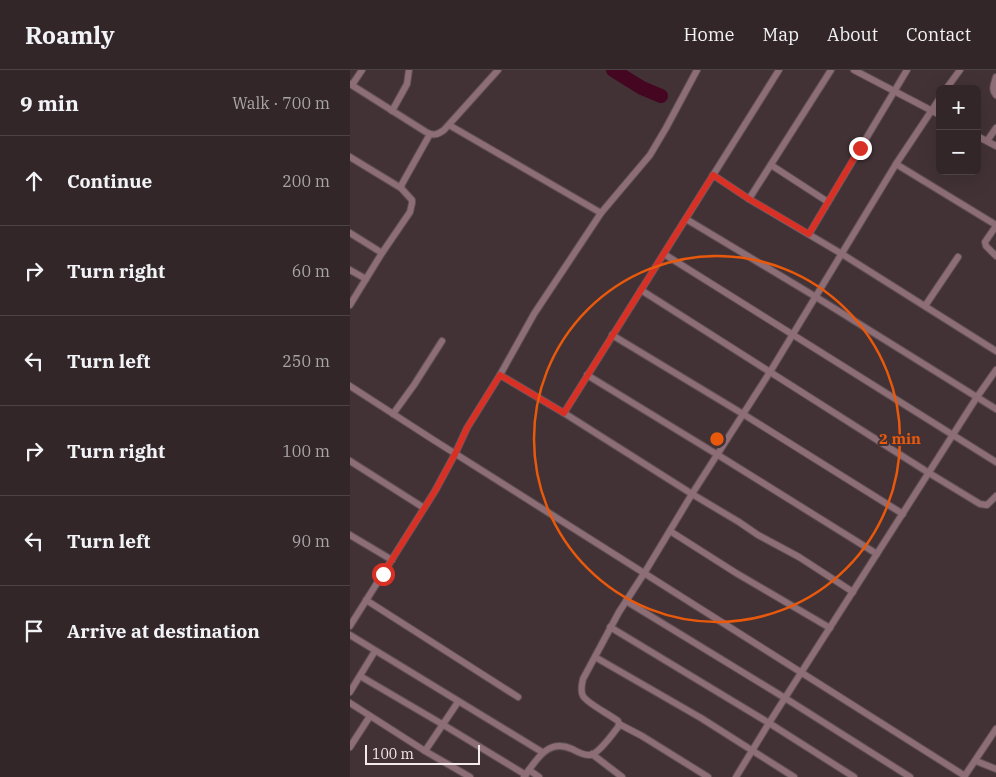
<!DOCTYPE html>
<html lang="en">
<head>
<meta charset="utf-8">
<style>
  :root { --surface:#322628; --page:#3a2e30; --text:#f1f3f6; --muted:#a8a5a8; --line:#4d4345 }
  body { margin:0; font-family:"IBM Plex Serif",serif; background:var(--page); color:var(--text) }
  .controls { position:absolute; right:15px; top:15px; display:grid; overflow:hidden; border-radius:8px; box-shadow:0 5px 20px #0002 }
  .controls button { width:45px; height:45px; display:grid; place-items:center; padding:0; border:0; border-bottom:1px solid var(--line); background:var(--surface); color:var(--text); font:25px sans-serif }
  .scale { position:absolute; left:15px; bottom:12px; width:115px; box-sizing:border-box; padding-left:5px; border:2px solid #f4e9ec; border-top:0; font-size:14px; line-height:18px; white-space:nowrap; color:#f4e9ec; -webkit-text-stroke:4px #423236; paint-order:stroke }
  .stop { position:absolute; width:15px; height:15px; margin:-11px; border:4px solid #d93025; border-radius:50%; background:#fff }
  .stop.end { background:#d93025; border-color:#fff; box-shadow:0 1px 5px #0008 }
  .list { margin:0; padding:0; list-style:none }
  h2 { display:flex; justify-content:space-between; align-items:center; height:65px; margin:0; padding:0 20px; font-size:21px }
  h2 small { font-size:16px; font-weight:400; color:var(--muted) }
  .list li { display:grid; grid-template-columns:32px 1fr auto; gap:15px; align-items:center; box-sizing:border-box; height:90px; padding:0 20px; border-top:1px solid var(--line) }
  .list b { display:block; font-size:19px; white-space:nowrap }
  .list em { font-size:16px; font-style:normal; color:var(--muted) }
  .icon { flex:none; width:28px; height:28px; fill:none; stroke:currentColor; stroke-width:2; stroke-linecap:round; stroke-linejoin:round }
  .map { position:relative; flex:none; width:646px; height:707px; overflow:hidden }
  header { display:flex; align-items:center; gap:30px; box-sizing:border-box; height:70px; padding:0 25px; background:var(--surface); border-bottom:1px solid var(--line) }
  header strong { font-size:24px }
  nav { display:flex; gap:28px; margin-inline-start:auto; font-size:18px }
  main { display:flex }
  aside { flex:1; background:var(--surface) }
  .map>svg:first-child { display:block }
</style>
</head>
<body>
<header>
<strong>Roamly</strong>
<nav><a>Home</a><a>Map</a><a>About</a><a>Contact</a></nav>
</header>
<main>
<aside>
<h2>9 min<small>Walk · 700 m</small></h2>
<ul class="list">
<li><svg class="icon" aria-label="ahead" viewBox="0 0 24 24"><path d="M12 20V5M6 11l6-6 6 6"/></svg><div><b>Continue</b></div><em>200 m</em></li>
<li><svg class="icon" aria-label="right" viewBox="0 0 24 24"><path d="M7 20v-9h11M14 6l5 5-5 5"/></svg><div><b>Turn right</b></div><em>60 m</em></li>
<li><svg class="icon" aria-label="left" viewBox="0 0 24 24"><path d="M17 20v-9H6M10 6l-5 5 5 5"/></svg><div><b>Turn left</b></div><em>250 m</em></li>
<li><svg class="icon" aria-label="right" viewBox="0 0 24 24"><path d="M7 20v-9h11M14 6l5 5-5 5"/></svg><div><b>Turn right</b></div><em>100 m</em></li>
<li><svg class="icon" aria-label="left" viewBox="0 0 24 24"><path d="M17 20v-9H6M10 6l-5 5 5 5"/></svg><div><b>Turn left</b></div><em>90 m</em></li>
<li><svg class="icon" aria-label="arrive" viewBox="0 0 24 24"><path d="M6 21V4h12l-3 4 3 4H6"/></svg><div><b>Arrive at destination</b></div></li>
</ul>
</aside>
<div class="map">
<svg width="646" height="707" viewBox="0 0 646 707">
  <rect width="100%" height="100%" fill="#423236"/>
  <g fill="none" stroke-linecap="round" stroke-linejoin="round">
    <polyline stroke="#440621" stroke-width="14" points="263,0 292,18 311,26"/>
    <defs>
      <g id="street">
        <polyline points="504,0 590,45"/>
        <path d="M646,7C644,14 641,19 646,25"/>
        <path d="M0,14L76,62C83,66 87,65 94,60L148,0"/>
        <polyline points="2,15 12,0"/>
        <polyline points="596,19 610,0"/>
        <polyline points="42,41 57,14 59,0"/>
        <polyline points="627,66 646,76"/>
        <polyline points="637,71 646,58"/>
        <polyline points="0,87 51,118"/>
        <polyline points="546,94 646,155"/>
        <polyline points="421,95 478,132"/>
        <polyline points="363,105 399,129 492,184 646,281"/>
        <polyline points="399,129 481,0"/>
        <polyline points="251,143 300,85 316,58 347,0"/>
        <polyline points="336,149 466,227 646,339"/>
        <polyline points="646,156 635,172 636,176 646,186"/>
        <polyline points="0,163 32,183"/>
        <polyline points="459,164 557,0"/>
        <polyline points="314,184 646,392"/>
        <polyline points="0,200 16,209"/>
        <polyline points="291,220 579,403 630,434 637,435 646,426"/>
        <polyline points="0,235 32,183 60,142 62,133 62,130 51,118 52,114 80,64"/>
        <polyline points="575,236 608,187"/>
        <polyline points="262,265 393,344 553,444"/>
        <polyline points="150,305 214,343 342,424 389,452 408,465 449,487 503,522"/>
        <polyline points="237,305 368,385 527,484"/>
        <polyline points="0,316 82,369 615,706"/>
        <polyline points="214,343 429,0"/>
        <polyline points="43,344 64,315 92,271"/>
        <polyline points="0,391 74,438"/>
        <polyline points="320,461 386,503 480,558"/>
        <polyline points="0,465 42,490"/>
        <polyline points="16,530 168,627"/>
        <polyline points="276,531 435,628 560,707"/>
        <polyline points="0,556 85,421 105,384 117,358 150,305 184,244 251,143 99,55"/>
        <polyline points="260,557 419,653 504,707"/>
        <polyline points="0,565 192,682"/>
        <polyline points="245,587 351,648 444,707"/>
        <polyline points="10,606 92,654 176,705"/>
        <polyline points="0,622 25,581"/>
        <polyline points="0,633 75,681 120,707"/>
        <polyline points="269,654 292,666 358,707"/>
        <polyline points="0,677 20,646"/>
        <polyline points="75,681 108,632"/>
        <polyline points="242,684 272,707"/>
        <polyline points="626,691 646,699"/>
        <polyline points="179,700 189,707"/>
        <path d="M174,707C186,690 198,668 222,679C228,682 234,686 241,685C250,682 262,665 268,657L269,654L268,651C259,644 238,634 233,626C230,621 232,614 233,609L269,542L295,502L342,424L420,302L546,94L590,28"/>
        <polyline points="386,707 419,653 627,327 646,300"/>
        <polyline points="614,707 646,659"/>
      </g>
    </defs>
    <use href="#street" stroke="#5e4f53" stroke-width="8"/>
    <use href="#street" stroke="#8d6d76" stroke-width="6"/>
  </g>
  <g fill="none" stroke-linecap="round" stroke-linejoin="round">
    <polyline stroke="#d93025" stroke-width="6" points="33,504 85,421 105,384 117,358 150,305 214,343 363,105 399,129 459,164 510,78"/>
  </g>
  <circle fill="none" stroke="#e8590c" stroke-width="2.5" cx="367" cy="369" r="183"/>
  <circle cx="367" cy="369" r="8" fill="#e8590c" stroke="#423236" stroke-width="2.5"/>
  <g font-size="15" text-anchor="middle" font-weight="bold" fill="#e8590c" stroke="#423236" stroke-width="4" stroke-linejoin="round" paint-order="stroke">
    <text x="550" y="374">2 min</text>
  </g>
</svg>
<div class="controls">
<button>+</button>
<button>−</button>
</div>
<div class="scale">100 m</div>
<div class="stop" style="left:33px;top:504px"></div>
<div class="stop end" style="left:510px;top:78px"></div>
</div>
</main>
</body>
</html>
